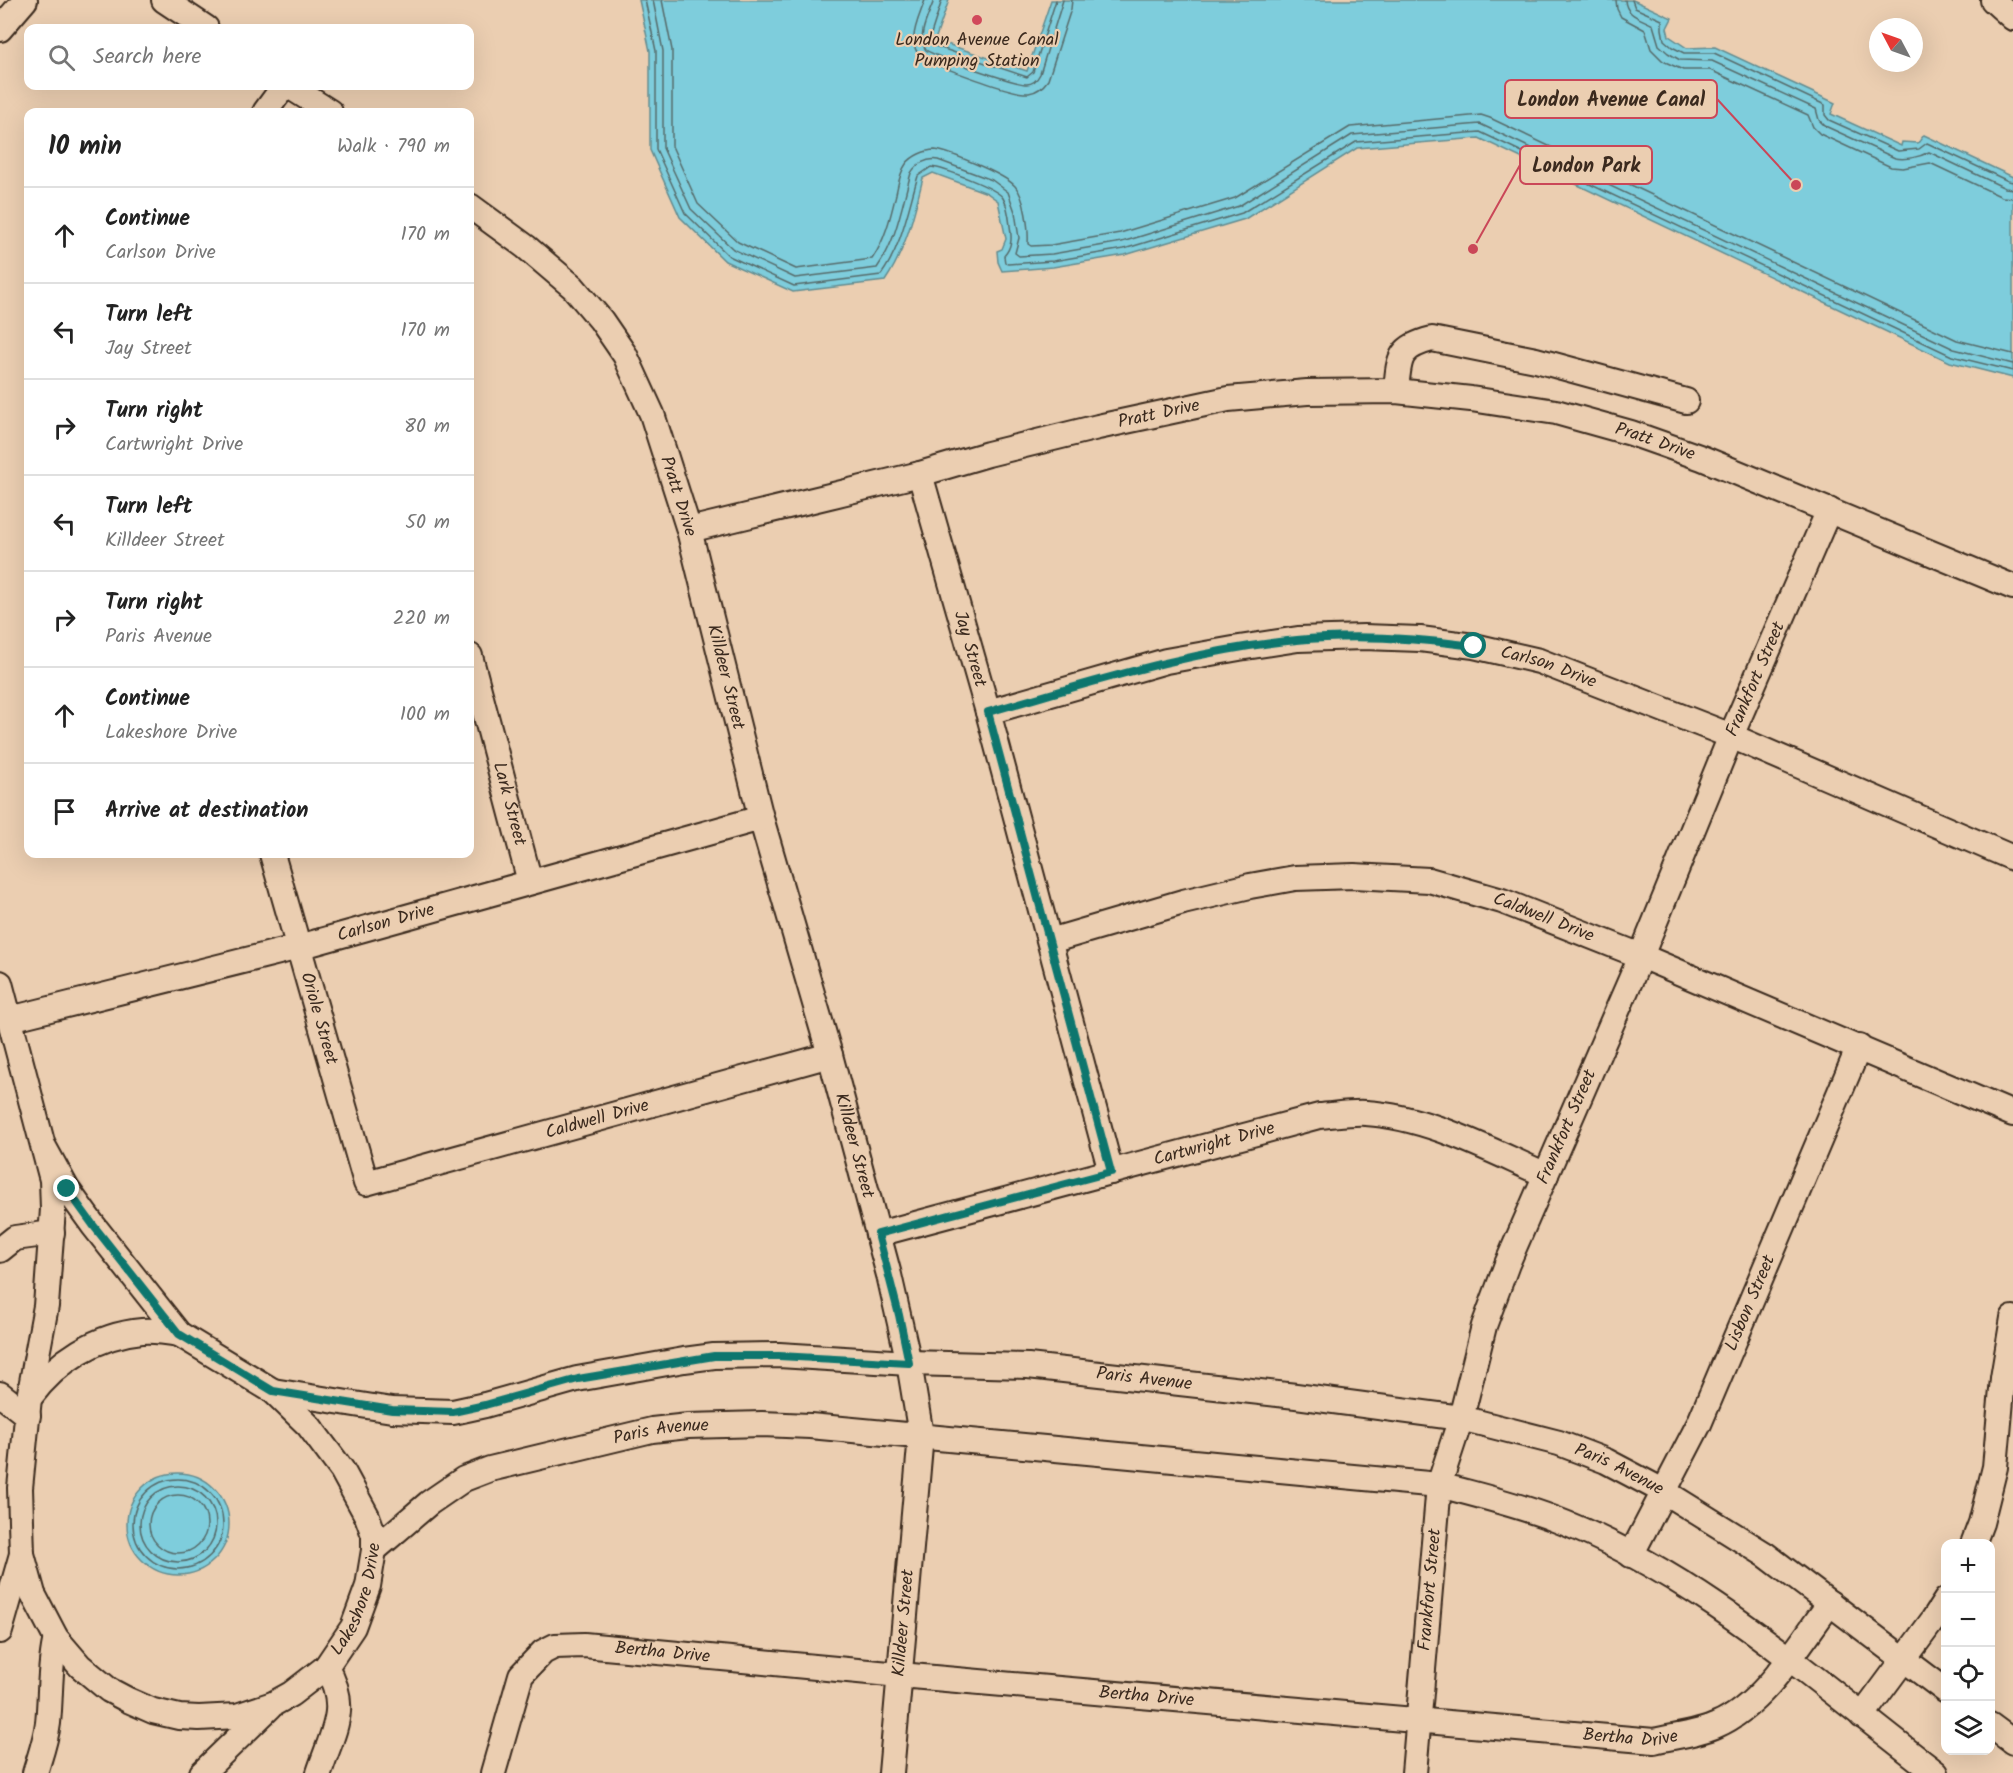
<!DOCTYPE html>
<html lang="en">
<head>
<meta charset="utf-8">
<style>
  :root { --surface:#fff; --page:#f6f6f6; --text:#222; --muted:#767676; --line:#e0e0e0 }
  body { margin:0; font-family:Kalam,sans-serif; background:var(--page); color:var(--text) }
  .controls { position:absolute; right:18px; bottom:18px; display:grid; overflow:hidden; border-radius:12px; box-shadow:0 6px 24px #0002 }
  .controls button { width:54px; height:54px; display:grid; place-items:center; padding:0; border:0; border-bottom:2px solid var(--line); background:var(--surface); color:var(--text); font:30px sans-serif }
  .compass { position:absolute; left:1869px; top:18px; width:54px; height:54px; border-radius:50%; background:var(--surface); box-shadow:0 6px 24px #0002; rotate:311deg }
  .stop { position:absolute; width:18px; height:18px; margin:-14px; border:4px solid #0f766e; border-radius:50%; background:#fff }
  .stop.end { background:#0f766e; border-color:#fff; box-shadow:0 2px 6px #0008 }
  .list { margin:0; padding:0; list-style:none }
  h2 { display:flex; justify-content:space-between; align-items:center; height:78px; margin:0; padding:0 24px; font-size:26px }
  h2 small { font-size:20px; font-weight:400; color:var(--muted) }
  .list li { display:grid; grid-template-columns:39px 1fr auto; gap:18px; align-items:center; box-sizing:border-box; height:96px; padding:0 24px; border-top:2px solid var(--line) }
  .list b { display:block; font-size:22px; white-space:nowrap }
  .list p { margin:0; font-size:20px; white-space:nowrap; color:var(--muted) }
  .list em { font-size:20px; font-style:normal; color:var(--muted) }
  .icon { flex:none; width:33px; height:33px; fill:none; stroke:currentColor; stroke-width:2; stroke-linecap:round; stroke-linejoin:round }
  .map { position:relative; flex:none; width:2013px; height:1773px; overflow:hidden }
  .search { position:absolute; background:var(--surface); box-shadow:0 6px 24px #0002; left:24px; top:24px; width:450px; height:66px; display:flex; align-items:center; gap:15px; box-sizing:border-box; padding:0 21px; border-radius:12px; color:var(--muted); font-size:22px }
  .panel { position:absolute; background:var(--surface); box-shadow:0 6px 24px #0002; left:24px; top:108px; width:450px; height:750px; border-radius:12px }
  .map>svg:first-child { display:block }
</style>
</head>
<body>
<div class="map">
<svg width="2013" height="1773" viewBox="0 0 2013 1773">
  <rect width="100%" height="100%" fill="#ebceb1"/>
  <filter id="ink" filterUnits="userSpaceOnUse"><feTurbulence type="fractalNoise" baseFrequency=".0167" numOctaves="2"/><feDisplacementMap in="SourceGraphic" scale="12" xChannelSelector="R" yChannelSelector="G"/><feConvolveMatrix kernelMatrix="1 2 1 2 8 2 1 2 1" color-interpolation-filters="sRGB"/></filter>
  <g filter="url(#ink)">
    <g fill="#7ecddc" stroke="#638c90" stroke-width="1.5">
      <path d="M639,0H949L935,40L1027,71L1051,0H1633L1672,18L1667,28L1669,36L1687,48L1715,47L1835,103L1831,114L1901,146L1902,142L1918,143L1924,135L2013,177V378L1950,362L1479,138L1357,148L1245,219L1125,255L1053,267L1002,271L998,262L997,251L1002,249L1006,239L998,201L987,193L933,173L923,178C914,214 906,250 885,281L793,292L725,261L680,217L650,150V51Z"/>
      <circle cx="178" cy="1524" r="51"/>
    </g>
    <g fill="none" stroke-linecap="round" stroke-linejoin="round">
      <g stroke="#566b6a" stroke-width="1.5">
        <path d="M645,0L656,51V149L685,213L729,256L794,286L881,275C902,246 908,209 918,176L931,167C943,168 997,188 1003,198C1008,206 1009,217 1010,226C1012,238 1012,247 1004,256L1005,263L1008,264L1053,261L1124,249L1242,213L1356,142L1480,132L1952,356L2013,371"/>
        <path d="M653,0L663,51V148L691,209L733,249L795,278L877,268C897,240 902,204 911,173C916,164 927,158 938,160L992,180L1008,192L1015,212L1019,238L1015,253L1019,256L1052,254L1122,242L1239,206L1352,135L1480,124L1954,349L2013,364"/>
        <path d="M662,0L672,50V146L698,204L738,242L796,269L872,259C885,241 891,215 896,194C898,184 900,172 906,164C912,156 925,150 935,150C950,152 1004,174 1015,186C1025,197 1029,229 1028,244L1031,246L1051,245L1120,233L1235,198L1350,127L1481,115L1490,118L1957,340L2013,354"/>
        <path d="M925,0C918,21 902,48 928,62C947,68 1012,95 1029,93C1037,92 1043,87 1048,80L1071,9L1072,0"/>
        <path d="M934,0C929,15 916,36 926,50C936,57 1013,83 1025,84C1033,85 1037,80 1040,74L1063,0"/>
        <polyline points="942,0 930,37 932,45 1027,77 1033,72 1056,0"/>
        <polyline points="1616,0 1617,9 1621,17 1645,30 1651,49 1663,61 1683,70 1710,70 1808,115 1813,127 1820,134 1891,167 1903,168 1930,163 2002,197 2013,198"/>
        <path d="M1625,0C1626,16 1641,18 1653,25L1659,45L1668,53L1680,60L1712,61L1816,109L1819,120L1825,126L1895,158C1906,160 1920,157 1929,152L2005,188L2013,189"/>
        <polyline points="1632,0 1635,8 1662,20 1662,29 1664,40 1672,47 1684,53 1714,53 1825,105 1825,115 1829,120 1898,151 1919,149 1927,143 2008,181 2013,182"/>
        <circle cx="178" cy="1524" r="45"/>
        <circle cx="178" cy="1524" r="38"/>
        <circle cx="178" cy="1524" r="29"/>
      </g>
      <defs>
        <g id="minor">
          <polyline points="164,0 206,28"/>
          <polyline points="1993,0 2013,18"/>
          <polyline points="0,29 25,0"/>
          <polyline points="289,86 330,112"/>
          <polyline points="265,112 284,86"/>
          <path id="s1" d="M470,206L526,247L573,287L601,320L625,355L652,414L689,530L761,818L830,1055L889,1275L909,1363L921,1435L891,1773"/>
          <path d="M1396,391C1399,358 1398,348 1432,339L1536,360L1686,401"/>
          <path id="s2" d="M920,474L988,712L1111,1172"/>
          <path id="s3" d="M689,530L920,474L988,454L1098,427L1228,399L1307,392L1396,391L1471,399L1556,412L1631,433L1702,458L2013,587"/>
          <path id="s4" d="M470,656L530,882"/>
          <path id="s5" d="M988,712L1166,661L1239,648L1298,639L1364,637L1420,639L1474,646L1539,661L1731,736L2013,858"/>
          <path id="s6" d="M272,854L366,1183L830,1055"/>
          <path id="s7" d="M1050,941L1183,902L1250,886L1295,878L1354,876L1429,880L1502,901L1641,956L2013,1114"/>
          <path id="s8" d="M0,983L52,1180L53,1209L46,1306L29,1398L20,1488L22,1554L33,1594L56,1638L80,1666L109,1690L128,1700L153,1711L179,1717L199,1718L237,1716L273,1704L291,1694L326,1667L353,1627L368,1586L374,1550V1535L367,1516L342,1470L309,1426L273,1391L179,1334L93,1225L67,1189L44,1147"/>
          <path id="s9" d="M10,1019L299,947L761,818"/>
          <path id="s10" d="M878,1234L1319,1116C1334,1115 1351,1112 1366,1113C1429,1117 1489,1150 1546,1175"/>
          <polyline points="0,1250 15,1238 52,1233"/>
          <path id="s11" d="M273,1391L392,1410L453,1412L485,1405L577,1379L684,1360L714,1356L779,1355L909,1363L1028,1366L1296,1396L1461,1418L1559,1443L1606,1461L1663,1491L1766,1555L1946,1691"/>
          <polyline points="0,1394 28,1416"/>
          <path d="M30,1397C57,1361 97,1335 142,1331C155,1330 167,1332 179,1334"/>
          <polyline points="1973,1544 1981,1523 1995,1467 2003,1378 2013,1318"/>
          <path id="s12" d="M374,1550L429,1503L464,1479L490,1469L652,1430L688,1426L762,1424L810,1426L1439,1485C1477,1495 1515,1504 1552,1518C1694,1571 1817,1682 1936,1773"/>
          <path id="s13" d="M1631,1555L1699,1424L1859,1047"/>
          <polyline points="0,1631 22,1554"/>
          <polyline points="1862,1716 1933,1620 1946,1600"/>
          <polyline points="1990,1725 2013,1742"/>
          <path d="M35,1773C40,1756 46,1740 48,1723C51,1694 49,1665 56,1638"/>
          <polyline points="202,1773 269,1708"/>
          <path d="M319,1773C332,1732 351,1708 326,1667"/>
          <path id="s14" d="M493,1773L521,1675L543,1652L555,1646L584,1645L900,1675L1654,1741C1674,1736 1698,1734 1717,1725C1764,1705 1800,1643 1830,1603"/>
          <path id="s15" d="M1414,1773L1439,1485L1461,1418L1484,1326L1507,1264L1641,956L1731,736L1829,510"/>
        </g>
      </defs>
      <use href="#minor" stroke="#3b2a1e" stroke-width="28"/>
      <use href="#minor" stroke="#ebceb1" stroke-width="24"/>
    </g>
  </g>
  <g fill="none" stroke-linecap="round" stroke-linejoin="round" filter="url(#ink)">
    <path stroke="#0f766e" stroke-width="8" d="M67,1189L93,1225L179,1334L273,1391L392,1410L453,1412L485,1405L578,1379L714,1356H779L909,1363L899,1315L878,1234L1111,1172L988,712C1090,683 1191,650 1297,640C1357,634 1416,638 1474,646"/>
  </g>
  <circle fill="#d1495b" stroke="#ebceb1" stroke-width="2" cx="977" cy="20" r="6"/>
  <g text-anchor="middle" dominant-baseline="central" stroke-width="4.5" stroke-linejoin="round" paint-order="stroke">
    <g font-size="18" fill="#3b2a1e" stroke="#ebceb1">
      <text x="977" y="40">London Avenue Canal<tspan x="977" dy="21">Pumping Station</tspan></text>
    </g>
    <g font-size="18" fill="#3b2a1e" stroke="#ebceb1">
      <text stroke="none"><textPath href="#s3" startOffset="484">Pratt Drive</textPath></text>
      <text stroke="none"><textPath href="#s3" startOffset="988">Pratt Drive</textPath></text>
      <text stroke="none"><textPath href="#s1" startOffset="368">Pratt Drive</textPath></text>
      <text stroke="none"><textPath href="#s2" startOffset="182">Jay Street</textPath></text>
      <text stroke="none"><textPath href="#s5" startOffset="573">Carlson Drive</textPath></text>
      <text stroke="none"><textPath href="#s1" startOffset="555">Killdeer Street</textPath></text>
      <text stroke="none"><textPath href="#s15" startOffset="1156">Frankfort Street</textPath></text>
      <text stroke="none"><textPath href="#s4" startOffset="153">Lark Street</textPath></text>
      <text stroke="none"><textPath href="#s7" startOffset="508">Caldwell Drive</textPath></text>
      <text stroke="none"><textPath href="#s9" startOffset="388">Carlson Drive</textPath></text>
      <text stroke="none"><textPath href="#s6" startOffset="171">Oriole Street</textPath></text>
      <text stroke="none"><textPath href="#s6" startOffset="582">Caldwell Drive</textPath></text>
      <text stroke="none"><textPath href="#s15" startOffset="670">Frankfort Street</textPath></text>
      <text stroke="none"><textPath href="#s10" startOffset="348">Cartwright Drive</textPath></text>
      <text stroke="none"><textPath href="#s1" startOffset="1041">Killdeer Street</textPath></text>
      <text stroke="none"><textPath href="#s13" startOffset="279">Lisbon Street</textPath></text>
      <text stroke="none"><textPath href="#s11" startOffset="880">Paris Avenue</textPath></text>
      <text stroke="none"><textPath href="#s12" startOffset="318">Paris Avenue</textPath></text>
      <text stroke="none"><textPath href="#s11" startOffset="1366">Paris Avenue</textPath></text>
      <text stroke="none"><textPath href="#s15" startOffset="184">Frankfort Street</textPath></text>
      <text stroke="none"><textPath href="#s8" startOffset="1058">Lakeshore Drive</textPath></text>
      <text transform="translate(904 1623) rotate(-85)">Killdeer Street</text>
      <text stroke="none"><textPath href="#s14" startOffset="255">Bertha Drive</textPath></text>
      <text stroke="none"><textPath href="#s14" startOffset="741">Bertha Drive</textPath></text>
      <text stroke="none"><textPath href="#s14" startOffset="1227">Bertha Drive</textPath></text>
    </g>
  </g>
  <path fill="none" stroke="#ca4758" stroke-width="2" d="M1796 185L1717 99M1473 249L1520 165"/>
  <g fill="#ca4758" stroke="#ebceb1" stroke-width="2">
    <circle cx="1796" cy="185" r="6"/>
    <circle cx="1473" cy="249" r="6"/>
  </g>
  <g fill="#ebceb1" stroke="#ca4758" stroke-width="2">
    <rect x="1505" y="80" width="212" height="38" rx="6"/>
    <rect x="1520" y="146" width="132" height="38" rx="6"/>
  </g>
  <g font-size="20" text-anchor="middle" font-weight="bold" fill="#3b2a1e">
    <text x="1611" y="106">London Avenue Canal</text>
    <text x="1586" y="172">London Park</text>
  </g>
</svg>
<div class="controls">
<button>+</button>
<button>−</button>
<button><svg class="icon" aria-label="locate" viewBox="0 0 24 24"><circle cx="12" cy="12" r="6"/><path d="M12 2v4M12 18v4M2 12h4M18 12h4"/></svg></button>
<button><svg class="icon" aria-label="layers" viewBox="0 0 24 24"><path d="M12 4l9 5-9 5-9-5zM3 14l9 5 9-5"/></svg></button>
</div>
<svg class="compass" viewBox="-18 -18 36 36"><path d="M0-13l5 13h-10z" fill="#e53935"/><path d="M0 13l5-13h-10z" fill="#767676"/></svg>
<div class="stop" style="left:1474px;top:646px"></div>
<div class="stop end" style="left:67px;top:1189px"></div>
<div class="search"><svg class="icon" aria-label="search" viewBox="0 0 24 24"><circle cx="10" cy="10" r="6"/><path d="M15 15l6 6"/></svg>Search here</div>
<section class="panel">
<h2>10 min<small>Walk · 790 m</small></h2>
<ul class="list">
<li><svg class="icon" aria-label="ahead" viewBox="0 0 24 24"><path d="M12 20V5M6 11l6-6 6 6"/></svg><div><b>Continue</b><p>Carlson Drive</p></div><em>170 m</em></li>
<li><svg class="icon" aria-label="left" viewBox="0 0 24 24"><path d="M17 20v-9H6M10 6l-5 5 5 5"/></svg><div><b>Turn left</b><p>Jay Street</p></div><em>170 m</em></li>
<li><svg class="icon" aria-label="right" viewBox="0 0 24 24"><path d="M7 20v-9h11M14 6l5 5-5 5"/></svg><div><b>Turn right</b><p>Cartwright Drive</p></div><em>80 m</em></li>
<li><svg class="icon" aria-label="left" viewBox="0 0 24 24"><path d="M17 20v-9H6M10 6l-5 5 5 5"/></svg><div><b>Turn left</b><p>Killdeer Street</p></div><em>50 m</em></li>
<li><svg class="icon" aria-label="right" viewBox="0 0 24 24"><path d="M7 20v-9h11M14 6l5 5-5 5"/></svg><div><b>Turn right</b><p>Paris Avenue</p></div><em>220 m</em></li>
<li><svg class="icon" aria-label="ahead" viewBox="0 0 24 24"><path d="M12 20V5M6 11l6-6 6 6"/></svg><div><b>Continue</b><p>Lakeshore Drive</p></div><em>100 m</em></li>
<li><svg class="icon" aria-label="arrive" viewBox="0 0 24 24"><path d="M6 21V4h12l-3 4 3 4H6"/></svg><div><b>Arrive at destination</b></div></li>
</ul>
</section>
</div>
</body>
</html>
